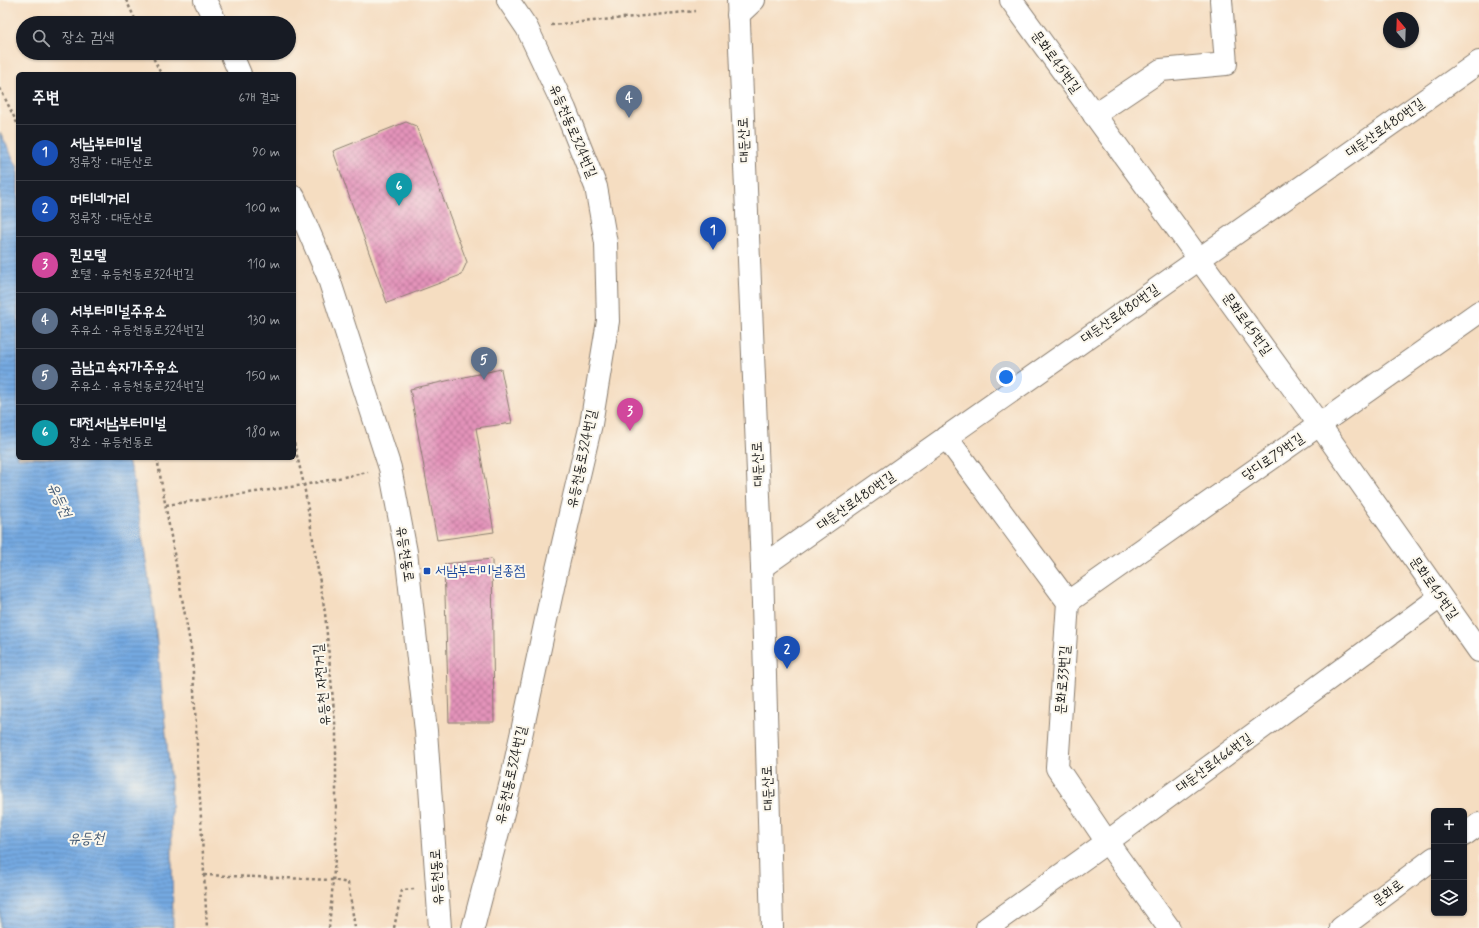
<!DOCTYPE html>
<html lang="ko">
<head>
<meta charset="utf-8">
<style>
  :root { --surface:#171b24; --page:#20242c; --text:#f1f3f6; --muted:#9ea1a6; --line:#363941; --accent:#d690ce }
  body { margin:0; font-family:Mynerve,"Poor Story",sans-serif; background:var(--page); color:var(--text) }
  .controls { position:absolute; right:12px; bottom:12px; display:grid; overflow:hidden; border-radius:6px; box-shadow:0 1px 3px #0004 }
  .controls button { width:36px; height:36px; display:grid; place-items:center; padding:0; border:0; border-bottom:1px solid var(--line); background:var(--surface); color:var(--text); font:20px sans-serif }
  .compass { position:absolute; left:1383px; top:12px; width:36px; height:36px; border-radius:50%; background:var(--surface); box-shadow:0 1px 3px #0004; rotate:341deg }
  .you { position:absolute; left:1006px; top:377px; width:14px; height:14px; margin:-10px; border:3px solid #fff; border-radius:50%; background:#1a73e8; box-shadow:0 0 0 6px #1a73e833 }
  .badge { display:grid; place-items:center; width:26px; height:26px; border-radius:50%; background:var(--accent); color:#fff; font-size:13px; font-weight:700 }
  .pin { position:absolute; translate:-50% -33px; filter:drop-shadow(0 1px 2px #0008) }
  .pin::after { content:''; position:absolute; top:21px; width:14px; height:12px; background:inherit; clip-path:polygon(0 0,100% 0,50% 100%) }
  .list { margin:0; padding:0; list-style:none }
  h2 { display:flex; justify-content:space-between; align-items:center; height:52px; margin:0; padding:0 16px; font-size:17px }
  h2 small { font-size:13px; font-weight:400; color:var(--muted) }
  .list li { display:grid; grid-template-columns:26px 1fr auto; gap:12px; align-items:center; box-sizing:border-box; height:56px; padding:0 16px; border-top:1px solid var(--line) }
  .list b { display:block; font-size:15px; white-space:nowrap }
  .list p { margin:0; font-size:13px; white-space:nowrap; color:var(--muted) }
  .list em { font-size:13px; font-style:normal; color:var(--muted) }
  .icon { flex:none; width:22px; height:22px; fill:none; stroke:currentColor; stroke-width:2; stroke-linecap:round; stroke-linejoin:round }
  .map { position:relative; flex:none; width:1479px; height:928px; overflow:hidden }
  .search { position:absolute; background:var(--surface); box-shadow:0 1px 3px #0004; left:16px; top:16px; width:280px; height:44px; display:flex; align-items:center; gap:10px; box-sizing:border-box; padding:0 14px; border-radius:22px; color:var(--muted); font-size:15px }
  .panel { position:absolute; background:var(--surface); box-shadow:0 1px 3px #0004; left:16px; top:72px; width:280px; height:388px; border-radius:6px }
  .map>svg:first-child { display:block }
</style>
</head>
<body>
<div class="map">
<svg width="1479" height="928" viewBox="0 0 1479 928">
  <defs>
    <pattern id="water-rules" width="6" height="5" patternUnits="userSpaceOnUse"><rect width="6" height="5" fill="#74a9e1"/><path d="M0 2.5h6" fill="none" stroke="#5e89b6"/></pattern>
    <pattern id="building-cross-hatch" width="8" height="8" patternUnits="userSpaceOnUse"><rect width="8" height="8" fill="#e393ba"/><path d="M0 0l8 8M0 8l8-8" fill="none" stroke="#b77796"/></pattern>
  </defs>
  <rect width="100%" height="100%" fill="#fbf7ec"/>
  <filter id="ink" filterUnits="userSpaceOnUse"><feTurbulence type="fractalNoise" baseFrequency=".025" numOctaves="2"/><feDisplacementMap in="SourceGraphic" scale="8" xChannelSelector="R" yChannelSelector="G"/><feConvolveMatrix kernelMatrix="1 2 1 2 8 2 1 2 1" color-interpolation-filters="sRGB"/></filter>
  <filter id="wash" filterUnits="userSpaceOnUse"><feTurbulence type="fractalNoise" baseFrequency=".012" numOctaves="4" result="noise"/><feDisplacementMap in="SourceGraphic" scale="16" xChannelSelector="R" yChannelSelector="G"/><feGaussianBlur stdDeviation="0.9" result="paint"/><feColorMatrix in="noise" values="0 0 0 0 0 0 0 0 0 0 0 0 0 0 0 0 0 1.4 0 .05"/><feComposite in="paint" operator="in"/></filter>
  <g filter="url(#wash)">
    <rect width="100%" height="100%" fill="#f5ddc1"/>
    <polygon fill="url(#water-rules)" stroke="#48627e" points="0,132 18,168 18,458 127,458 133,477 154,613 171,784 173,928 0,928"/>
    <g id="blocks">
      <g fill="url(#building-cross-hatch)">
        <polygon points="406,122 416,126 467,262 461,275 387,303 333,151"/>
        <polygon points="501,369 512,423 476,428 494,532 437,540 410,389"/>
        <polygon points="492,559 494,722 449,722 444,564"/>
      </g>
    </g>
  </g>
  <g filter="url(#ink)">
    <use href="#blocks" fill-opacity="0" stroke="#887c6e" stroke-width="1"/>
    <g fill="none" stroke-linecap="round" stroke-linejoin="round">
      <defs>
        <g id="street">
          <polyline points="1011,0 1319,424 1479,651"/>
          <polyline points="738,15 754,0"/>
          <polyline points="1094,115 1161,70 1226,64 1221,0"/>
          <polyline points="946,437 1068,602 1057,768 1107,842 1169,928"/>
          <polyline points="762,567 1479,62"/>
          <polyline points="1068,602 1479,312"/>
          <polyline points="473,928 511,782 557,569 591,424 608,321 606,243 596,187 565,109 527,28 508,0"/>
          <polyline points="987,928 1107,842 1440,597"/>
        </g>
        <g id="secondary">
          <polyline points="205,0 216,23"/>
          <polyline points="738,0 762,567 772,928"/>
          <polyline points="231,53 240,74"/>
          <polyline points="294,197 328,276 390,468 406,552 426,731 440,928"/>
        </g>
        <g id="primary">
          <polyline points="1464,835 1479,824"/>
          <polyline points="1341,928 1434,858"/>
        </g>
      </defs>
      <use href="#street" stroke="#887c6e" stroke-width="24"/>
      <use href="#secondary" stroke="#887c6e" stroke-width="24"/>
      <use href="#primary" stroke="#887c6e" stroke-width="24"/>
      <g stroke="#887c6e" stroke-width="2.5" stroke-dasharray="3 3" stroke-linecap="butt">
        <polyline points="126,0 137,23"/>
        <polyline points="551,25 696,11"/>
        <polyline points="151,53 161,74"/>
        <polyline points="0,88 18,125"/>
        <polyline points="294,443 304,485 325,613 336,733 336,847 329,928"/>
        <polyline points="157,458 192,654 207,928"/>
        <polyline points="166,505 304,485 368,472"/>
        <polyline points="204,875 333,880 348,883 355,928"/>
        <polyline points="394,928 402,890 415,889"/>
      </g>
      <use href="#street" stroke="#fff" stroke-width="22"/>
      <use href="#secondary" stroke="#fff" stroke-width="22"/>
      <use href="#primary" stroke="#fff" stroke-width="22"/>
    </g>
  </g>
  <rect fill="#1a4fb4" stroke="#fbf7ec" stroke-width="1.5" x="423" y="567" width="8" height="8" rx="2"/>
  <g text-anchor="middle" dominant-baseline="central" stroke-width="4" stroke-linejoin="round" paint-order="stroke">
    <g font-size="14" fill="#1c1c1c" stroke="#fbf7ec">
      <text transform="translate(1056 62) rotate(54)">문화로45번길</text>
      <text transform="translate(1385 128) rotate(-35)">대둔산로480번길</text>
      <text transform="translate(573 131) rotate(67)">유등천동로324번길</text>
      <text transform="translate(744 140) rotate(-92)">대둔산로</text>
      <text transform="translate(1120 314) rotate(-35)">대둔산로480번길</text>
      <text transform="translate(1247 324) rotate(54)">문화로45번길</text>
      <text transform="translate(1273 457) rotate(-35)">당디로79번길</text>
      <text transform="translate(582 459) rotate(-78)">유등천동로324번길</text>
      <text transform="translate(758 464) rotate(-92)">대둔산로</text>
      <text transform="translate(856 501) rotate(-35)">대둔산로480번길</text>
      <text transform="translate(405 554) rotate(82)">유등천동로</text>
      <text transform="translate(1434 588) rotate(55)">문화로45번길</text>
      <text transform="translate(1063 680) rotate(-86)">문화로33번길</text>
      <text transform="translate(322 685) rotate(-95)">유등천 자전거길</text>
      <text transform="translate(1214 763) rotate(-36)">대둔산로466번길</text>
      <text transform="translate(511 775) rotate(-77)">유등천동로324번길</text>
      <text transform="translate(768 788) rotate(-92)">대둔산로</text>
      <text transform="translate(437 877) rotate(-93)">유등천동로</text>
      <text transform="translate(1388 893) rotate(-37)">문화로</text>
    </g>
    <g font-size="14" fill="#164399" stroke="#fbf7ec" text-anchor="start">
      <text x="435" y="571">서남부터미널종점</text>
    </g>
    <g font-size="15" font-style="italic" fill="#445b75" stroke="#fbf7ec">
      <text transform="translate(59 500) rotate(65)">유등천</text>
      <text x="86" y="839">유등천</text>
    </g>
  </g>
</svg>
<div class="controls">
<button>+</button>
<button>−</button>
<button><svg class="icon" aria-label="layers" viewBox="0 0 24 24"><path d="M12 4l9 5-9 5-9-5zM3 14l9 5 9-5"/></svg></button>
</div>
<svg class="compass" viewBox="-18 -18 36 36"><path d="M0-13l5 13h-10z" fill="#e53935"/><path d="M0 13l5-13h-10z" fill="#9ea1a6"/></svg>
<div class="you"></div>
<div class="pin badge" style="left:713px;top:250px;background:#1a4fb4">1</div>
<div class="pin badge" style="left:787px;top:669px;background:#1a4fb4">2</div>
<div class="pin badge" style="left:630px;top:431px;background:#d1479c">3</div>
<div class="pin badge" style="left:629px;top:118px;background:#5c6f8a">4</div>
<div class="pin badge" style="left:484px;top:380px;background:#5c6f8a">5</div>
<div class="pin badge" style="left:399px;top:206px;background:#0f9aa8">6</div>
<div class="search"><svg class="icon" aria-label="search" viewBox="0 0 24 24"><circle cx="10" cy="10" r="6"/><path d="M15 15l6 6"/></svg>장소 검색</div>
<section class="panel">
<h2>주변<small>6개 결과</small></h2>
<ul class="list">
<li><span class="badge" style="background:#1a4fb4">1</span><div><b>서남부터미널</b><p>정류장 · 대둔산로</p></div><em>90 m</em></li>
<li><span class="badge" style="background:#1a4fb4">2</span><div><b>머티네거리</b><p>정류장 · 대둔산로</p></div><em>100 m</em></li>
<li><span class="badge" style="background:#d1479c">3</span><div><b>퀸모텔</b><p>호텔 · 유등천동로324번길</p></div><em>110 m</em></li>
<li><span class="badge" style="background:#5c6f8a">4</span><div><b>서부터미널주유소</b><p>주유소 · 유등천동로324번길</p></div><em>130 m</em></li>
<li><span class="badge" style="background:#5c6f8a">5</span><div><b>금남고속자가주유소</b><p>주유소 · 유등천동로324번길</p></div><em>150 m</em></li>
<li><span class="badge" style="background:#0f9aa8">6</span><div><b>대전서남부터미널</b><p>장소 · 유등천동로</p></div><em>180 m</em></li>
</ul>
</section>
</div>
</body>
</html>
